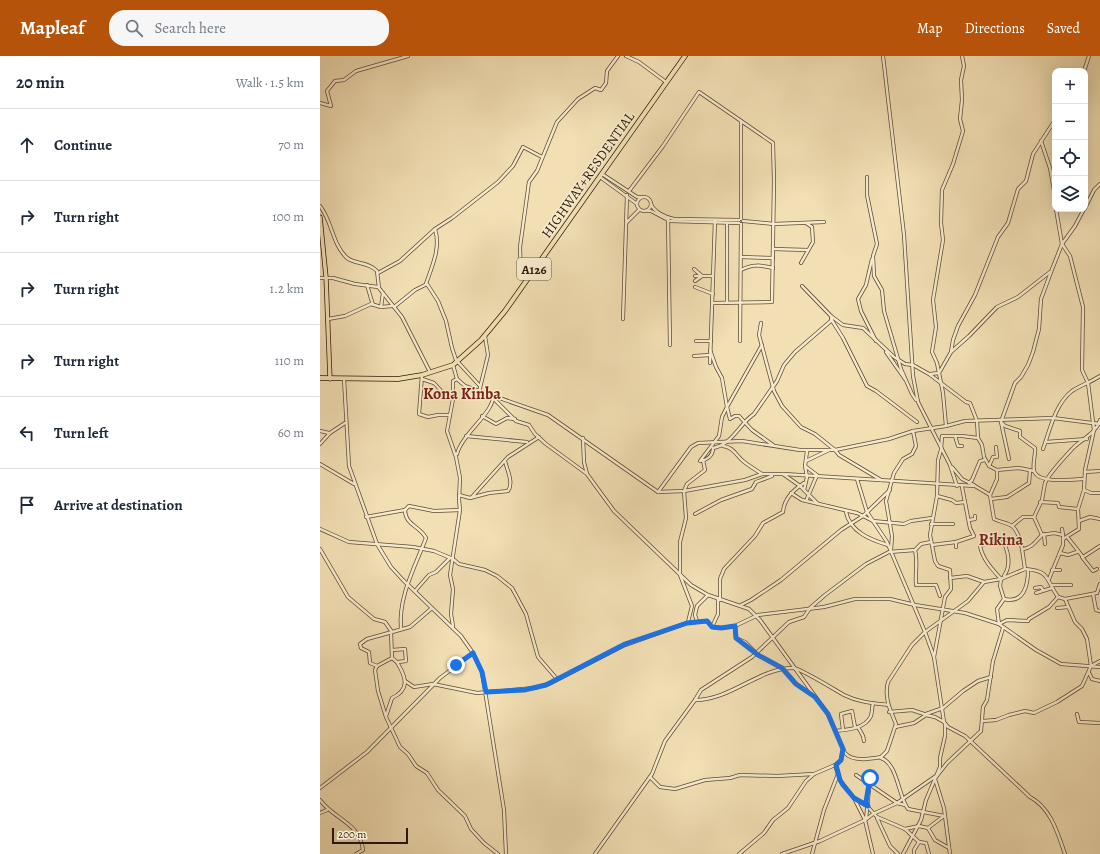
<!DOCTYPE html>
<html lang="en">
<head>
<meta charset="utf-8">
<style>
  :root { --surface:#fff; --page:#f6f6f7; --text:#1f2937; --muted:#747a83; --line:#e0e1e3; --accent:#b45309 }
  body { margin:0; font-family:Alegreya,serif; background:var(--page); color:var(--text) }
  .controls { position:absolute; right:12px; top:12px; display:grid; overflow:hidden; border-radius:8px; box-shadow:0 4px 16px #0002 }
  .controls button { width:36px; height:36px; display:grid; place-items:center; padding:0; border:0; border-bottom:1px solid var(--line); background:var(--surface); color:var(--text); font:20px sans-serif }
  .scale { position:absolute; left:12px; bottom:10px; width:76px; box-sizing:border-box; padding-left:4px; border:2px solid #2d1b07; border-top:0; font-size:11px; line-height:14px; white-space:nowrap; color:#2d1b07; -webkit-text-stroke:3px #f7eace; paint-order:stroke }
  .stop { position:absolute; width:12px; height:12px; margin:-9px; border:3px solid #1a73e8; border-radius:50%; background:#fff }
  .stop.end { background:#1a73e8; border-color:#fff; box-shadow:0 1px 4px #0008 }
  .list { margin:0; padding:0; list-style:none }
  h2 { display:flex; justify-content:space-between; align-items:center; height:52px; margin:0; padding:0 16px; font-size:17px }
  h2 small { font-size:13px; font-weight:400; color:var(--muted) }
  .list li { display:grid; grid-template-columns:26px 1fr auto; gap:12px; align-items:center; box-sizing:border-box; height:72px; padding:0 16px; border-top:1px solid var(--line) }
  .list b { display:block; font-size:15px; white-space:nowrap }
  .list em { font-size:13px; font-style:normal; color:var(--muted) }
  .icon { flex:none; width:22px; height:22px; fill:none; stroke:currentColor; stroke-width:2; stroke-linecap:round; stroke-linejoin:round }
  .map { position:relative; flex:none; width:780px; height:798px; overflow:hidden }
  header { display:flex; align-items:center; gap:24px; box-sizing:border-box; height:56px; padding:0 20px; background:var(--accent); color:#fff }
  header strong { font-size:19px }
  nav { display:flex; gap:22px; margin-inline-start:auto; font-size:14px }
  .search { width:280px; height:36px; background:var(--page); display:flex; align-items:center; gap:10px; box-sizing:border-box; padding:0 14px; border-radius:16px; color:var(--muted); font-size:15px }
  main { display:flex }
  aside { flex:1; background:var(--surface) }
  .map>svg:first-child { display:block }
</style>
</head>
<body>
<header>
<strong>Mapleaf</strong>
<div class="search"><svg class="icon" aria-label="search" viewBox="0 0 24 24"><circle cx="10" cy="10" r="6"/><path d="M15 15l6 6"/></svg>Search here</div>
<nav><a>Map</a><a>Directions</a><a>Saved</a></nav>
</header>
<main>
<aside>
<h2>20 min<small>Walk · 1.5 km</small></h2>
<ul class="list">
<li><svg class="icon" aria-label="ahead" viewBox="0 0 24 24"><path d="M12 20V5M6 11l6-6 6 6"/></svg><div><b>Continue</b></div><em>70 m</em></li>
<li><svg class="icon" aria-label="right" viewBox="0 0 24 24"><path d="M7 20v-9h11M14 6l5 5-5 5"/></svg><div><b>Turn right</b></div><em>100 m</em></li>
<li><svg class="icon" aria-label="right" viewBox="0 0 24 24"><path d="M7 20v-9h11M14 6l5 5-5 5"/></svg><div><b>Turn right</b></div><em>1.2 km</em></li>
<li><svg class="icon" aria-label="right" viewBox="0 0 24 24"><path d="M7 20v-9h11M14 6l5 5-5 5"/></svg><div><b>Turn right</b></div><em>110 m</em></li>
<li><svg class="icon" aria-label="left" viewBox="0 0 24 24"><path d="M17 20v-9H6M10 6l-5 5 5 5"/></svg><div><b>Turn left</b></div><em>60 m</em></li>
<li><svg class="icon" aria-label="arrive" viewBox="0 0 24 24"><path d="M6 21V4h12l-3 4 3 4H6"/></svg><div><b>Arrive at destination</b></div></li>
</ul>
</aside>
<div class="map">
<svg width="780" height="798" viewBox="0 0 780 798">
  <rect width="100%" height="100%" fill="#f2dfb4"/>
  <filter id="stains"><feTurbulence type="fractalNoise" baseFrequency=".005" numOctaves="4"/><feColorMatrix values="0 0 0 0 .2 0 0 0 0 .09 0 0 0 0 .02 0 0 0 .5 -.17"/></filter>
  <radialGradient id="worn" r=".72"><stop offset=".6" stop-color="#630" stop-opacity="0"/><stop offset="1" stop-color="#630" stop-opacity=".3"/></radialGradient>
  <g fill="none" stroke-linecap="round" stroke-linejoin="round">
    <defs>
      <g id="minor">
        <polyline points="306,0 319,6 346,26"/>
        <polyline points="563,0 584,179 593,320 598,346 630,409 637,430"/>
        <polyline points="764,15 769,0"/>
        <polyline points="0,47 11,50 7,35 15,25 24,24 36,15 88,0"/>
        <polyline points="421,65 421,163"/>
        <polyline points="721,85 730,112 735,140"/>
        <polyline points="282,118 317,141 323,141"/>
        <polyline points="280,121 317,148"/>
        <polyline points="547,121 547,139 557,188 553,200 554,220 562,234 564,255 581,313 592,338 596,344"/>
        <polyline points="309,135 343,90 379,36 453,87 454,125 452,246 392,247"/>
        <circle cx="324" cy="148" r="7"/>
        <path d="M331,148C334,156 345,161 354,163L419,164"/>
        <path d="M0,150C12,165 12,187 26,201C34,209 48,205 57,215L59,232L82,261L110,316"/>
        <polyline points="765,152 774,134 780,128"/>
        <polyline points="736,153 742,188 750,200 763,251 762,314 768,327 774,374 765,414 764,434 758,453 759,473 743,483"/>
        <polyline points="325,155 331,155 350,165 419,167"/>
        <polyline points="348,162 350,289"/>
        <polyline points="423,165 454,168 504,166"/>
        <polyline points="306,167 319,154"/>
        <polyline points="407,167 407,247"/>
        <polyline points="453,193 488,194"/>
        <polyline points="421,201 453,202"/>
        <polyline points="552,203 546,229 538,243 541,255 556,285"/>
        <polyline points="481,207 493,186 492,171 486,167"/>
        <polyline points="374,213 382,220 375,225"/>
        <path d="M421,214C432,208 441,209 453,212"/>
        <polyline points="58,217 80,205 115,173"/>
        <polyline points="375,220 393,220"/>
        <polyline points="0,222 13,222 35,228 58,231"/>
        <polyline points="207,224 201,219 200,191 209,126 217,115 237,66 258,43 275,32 281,34 286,27 287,15 298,0"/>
        <path d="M106,228C112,210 121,192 115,173L132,162L178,126L193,110L203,91L222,101"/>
        <polyline points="47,229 53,249"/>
        <polyline points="482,230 511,260 523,269 543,272 574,301 585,308 593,309 609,318 646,346 650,347 657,365 658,382 662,389 664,401 669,410 677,414 699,412 714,415"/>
        <polyline points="375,231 393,238"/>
        <polyline points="61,251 63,237"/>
        <polyline points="74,251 95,234 107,228 118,245 126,265 132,292 136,304 160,330"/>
        <polyline points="8,263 25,260 51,248 61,251 72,250"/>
        <polyline points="303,263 307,139"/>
        <polyline points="511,263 523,282 547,330 556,335 597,366"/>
        <polyline points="441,267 439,279 454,335 462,350 481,371 495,378 515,394 519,399 561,424"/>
        <polyline points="376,285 391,285"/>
        <polyline points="420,285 421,168"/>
        <polyline points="442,289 407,351 410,363 415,360 419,360 432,374 453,389"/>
        <path d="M390,294L396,311L402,322L407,351L402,361L399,380L380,405C387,404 393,400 393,392C412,389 419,368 434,358L457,325L464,309L475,296L512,264L511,260"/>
        <polyline points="566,296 585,323"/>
        <polyline points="631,296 649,280 677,251 698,241 730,216"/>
        <polyline points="374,300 390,299"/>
        <polyline points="390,307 395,164"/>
        <path d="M133,309L137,323L145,330L228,359L338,436L364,435L425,424L442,418H464L655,430L670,439L674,463C680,466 688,467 692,470C702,478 703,502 705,513C731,515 725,523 738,541L745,543L755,566L762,573L767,583L771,610"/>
        <polyline points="610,318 619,317 631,296 633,284 638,270 655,239 678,181 688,167 698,133 706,125 713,98 735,64"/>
        <polyline points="102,319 99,358 108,361 118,359 130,359"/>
        <polyline points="24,323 29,410 57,488 71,511 83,524 141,580 153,597 162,616 184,754 186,798"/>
        <polyline points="102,323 114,327 124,338 133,339"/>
        <polyline points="159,336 168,299 165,280"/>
        <polyline points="173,342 196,365 209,369 215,378 226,388 267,418"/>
        <polyline points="162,360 176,368 187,362 195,363"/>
        <polyline points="682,363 695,327 701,321 708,309 713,296 719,273 721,243 731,216 742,188 755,170 764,153"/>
        <path d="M681,366L685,370L700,375V381L715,392C716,399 711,412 715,417C722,428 754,423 764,423"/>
        <polyline points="681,366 689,403"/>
        <polyline points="626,370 623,337 617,307 612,296 616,271 613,244 623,184 621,167 622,134 633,108 643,75 640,63 642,44 641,24 644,10 642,0"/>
        <polyline points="0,375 9,377"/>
        <polyline points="146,380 207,386"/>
        <polyline points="635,380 638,390 642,390"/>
        <path d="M263,382L264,406L267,418L294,455L371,529L388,539L429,553L440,564L508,658L525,697C533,706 550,703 561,701L567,695L576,668C570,654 564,641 568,626L592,589L605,576L567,486L547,456L537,423"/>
        <polyline points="726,386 767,383"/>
        <polyline points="0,388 10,377 25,367"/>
        <path d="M403,390C413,391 416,399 423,405C429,410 436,414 442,418"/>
        <path d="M723,393C730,374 735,348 752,335C761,329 771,326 780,320"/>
        <path d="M137,398C142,378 173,357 173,341"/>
        <polyline points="486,405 509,394"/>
        <polyline points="0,408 34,428"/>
        <polyline points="485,410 497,419 486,445"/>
        <polyline points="669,410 673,401 677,401 676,391"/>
        <polyline points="632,411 642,423 654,429"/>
        <polyline points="765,416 780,415"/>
        <polyline points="463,418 480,430 498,448"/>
        <polyline points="649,427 652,424 660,405 665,404"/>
        <polyline points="484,434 487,421 485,410 487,395"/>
        <polyline points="764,434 771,437 780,437"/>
        <polyline points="338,436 371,391 378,387 422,385 480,394 515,394 569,383 593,375 626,370 645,365 733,362 780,368"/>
        <polyline points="471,437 482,444 537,457 553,465 584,468 591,465 612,462"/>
        <path d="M139,439L150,442L169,437L188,435C194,427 187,414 185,405"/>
        <polyline points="670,439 677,423 677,414"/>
        <polyline points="617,440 632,444 636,447 645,446"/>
        <polyline points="151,442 188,401 219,381"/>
        <polyline points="671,443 687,441 709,427 710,415"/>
        <polyline points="720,446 738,447 739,451 758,453"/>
        <path d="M526,456C530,476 551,484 568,489"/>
        <polyline points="375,458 401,444 432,433 436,426 452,420"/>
        <polyline points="46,461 85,454 89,450 114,455 140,454"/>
        <path d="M714,461L722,444L725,427L727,423C735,411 745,401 754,391C764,382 776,377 780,364"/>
        <polyline points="714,461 722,479"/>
        <polyline points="649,464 655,463 655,460"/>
        <polyline points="759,465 770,461 780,463"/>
        <polyline points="611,468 633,468"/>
        <polyline points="692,470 703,461 714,461"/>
        <polyline points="0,473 29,486 93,491 114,495 133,503 139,508 165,514 177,520 192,532 206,558 218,601 237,623"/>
        <polyline points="742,473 743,479"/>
        <polyline points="724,478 725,488"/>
        <path d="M682,482C688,495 692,508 684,520"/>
        <polyline points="748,482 763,501 780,490"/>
        <polyline points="636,486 636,491"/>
        <path d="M665,488L660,490C663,504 672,513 681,523"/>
        <polyline points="612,489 636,486 654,480 650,472 642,431"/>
        <polyline points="0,493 28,541 54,563 65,566 72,576"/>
        <path d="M703,493C712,492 716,485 722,479L734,477L743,479V489L729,523"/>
        <polyline points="571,494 572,480 566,445 574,417 583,403 592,398 596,390 593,375"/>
        <path d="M595,494C598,506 595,517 596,529H616L620,540"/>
        <polyline points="740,497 748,499 757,496"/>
        <polyline points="762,501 773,515 777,513"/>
        <polyline points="732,514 740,514"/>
        <polyline points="630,522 647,520 664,526 681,523 705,513"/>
        <polyline points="681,523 680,530 684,543 677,553 679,568 687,564 708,565 709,563 729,551 738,541"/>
        <polyline points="731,529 751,529"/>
        <polyline points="715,532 721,531 723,534"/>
        <polyline points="95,535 109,519 116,516 129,503"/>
        <polyline points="716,537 732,532"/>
        <polyline points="773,538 776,554 780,555"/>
        <polyline points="398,543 398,558 392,571 401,572 415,570 438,559 504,551 535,543 570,543 595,549 645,557 679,568 716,594 741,608 780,611"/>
        <path d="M684,543C704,548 708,529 708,514"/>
        <polyline points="745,543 777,537 780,528"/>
        <path d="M400,544V523L404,513L435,480L443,467L463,456C464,443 473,434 484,427"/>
        <polyline points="421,549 431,544 461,524 521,474 543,460 570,434"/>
        <polyline points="737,552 748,551"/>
        <polyline points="377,565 375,559 377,550 388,539"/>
        <polyline points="368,566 372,550 360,519 360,486 366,462 364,435 367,428 385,414 383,404"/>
        <polyline points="133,570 131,558 133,533 130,519 140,454 139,444 140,422 136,401 127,375 133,343 133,325 137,323"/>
        <polyline points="415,570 416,582 425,586 438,599 462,612 476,628 494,640"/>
        <path d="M81,573C78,541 95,511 106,482C100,470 85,469 85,454"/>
        <polyline points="72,594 85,593 86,605 78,606"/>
        <polyline points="614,601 625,541 631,533 630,514 618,510 615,505 610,479 617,440 618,404 621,394 622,380 642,380 658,382"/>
        <polyline points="72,602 57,610 50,607 49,596 41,592 40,588 47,583 90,571 112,552"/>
        <polyline points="57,610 55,614 58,635 66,661 80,691 88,698 96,710 107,717 118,734 145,760 151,773 164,787 178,798"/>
        <polyline points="769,617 772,623 780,625"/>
        <polyline points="85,625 94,631 113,628 157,637 215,632 231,627 305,589 367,567 387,565 392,570"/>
        <path d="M375,644C411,644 439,612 473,612C480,612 515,634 524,639C538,646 552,647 568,649"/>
        <polyline points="569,656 592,654 604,658"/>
        <polyline points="606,658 623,652 643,635 658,625 671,621"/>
        <polyline points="757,658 759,666 780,667"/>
        <path d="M66,660L72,642C89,634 87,623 78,608C77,605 74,604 72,602L71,577"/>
        <polyline points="663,665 676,664 689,659 705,655 714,657 737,646 762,630 771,610 780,605"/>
        <polyline points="624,666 614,601 605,576 648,545 664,526"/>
        <polyline points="538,671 543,680 544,685"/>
        <path d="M575,671L594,667L606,659L615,661L624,666L628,671L645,680L710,741C731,752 738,778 745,798"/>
        <polyline points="523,674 521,658 532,655 535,671"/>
        <path d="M515,675C526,674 545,673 551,660C552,657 552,651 553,647"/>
        <polyline points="523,694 521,704 515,709 520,724 534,742 545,764 553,798"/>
        <path d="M561,702C578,708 578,740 588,753L624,760"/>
        <polyline points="536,719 577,747 585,749"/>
        <polyline points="330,721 340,731 355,733 385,724 410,722 420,719 457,720 494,718"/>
        <polyline points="616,721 627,707 661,675 663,651 667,644 673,605 683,572"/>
        <polyline points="615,723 624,752 630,798"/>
        <polyline points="0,732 47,696 120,622 153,597"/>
        <polyline points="534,742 547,750 557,761 585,773 599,786 594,794 594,798"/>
        <path d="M0,744C15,764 40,767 43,794L36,798"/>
        <polyline points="0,757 7,754"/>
        <polyline points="557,762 570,790 578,798"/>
        <polyline points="546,763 550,723"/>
        <polyline points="608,772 624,760"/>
        <polyline points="585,773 599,770 608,772 615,784 629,792"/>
        <polyline points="599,786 606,787 609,798"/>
        <polyline points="275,798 332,718 345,685 375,644 381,634 432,601 469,566 484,561 490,552 505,539 546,508 569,496 595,494 601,488 611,486"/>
        <polyline points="419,798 444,777 453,764 468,752 486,725 494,718 515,709"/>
        <polyline points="462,798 500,785 545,764 553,758 577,747 616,720"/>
        <polyline points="492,798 504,754 518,718"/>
        <polyline points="583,798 601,764 606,744 620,711 620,702 625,680 625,668"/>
      </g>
      <polyline id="major" points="0,161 6,221 10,323"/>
      <polyline id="highway" points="0,322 78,323 102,319 133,309 161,284 185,255 365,0"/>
    </defs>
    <use href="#minor" stroke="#5e4c32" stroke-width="4"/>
    <use href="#major" stroke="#2d1b07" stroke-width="5"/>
    <use href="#highway" stroke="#2d1b07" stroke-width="5.5"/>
    <use href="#minor" stroke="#f7eace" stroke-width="2.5"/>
    <use href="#major" stroke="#f2dfb4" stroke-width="3.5"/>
    <use href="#highway" stroke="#f2dfb4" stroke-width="4"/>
  </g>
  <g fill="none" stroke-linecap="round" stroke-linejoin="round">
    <polyline stroke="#1a73e8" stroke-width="5" points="136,609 153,597 162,616 166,636 204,634 226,629 305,588 367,567 387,565 392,571 401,572 415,570 416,582 438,599 462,612 476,628 495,641 508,658 523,693 521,704 516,709 520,724 523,729 534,742 548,750 546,746 550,722"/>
  </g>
  <g text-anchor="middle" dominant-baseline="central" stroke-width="3" stroke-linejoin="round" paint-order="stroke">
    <rect fill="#f7eace" stroke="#6a5943" stroke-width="1" x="197" y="202" width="34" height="22" rx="3"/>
    <g font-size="13" font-weight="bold" fill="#2d1b07">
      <text x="214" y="213">A126</text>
    </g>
    <g font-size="14" fill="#2d1b07" stroke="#f7eace">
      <text transform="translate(268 119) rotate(-55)">HIGHWAY+RESDENTIAL</text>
    </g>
    <g font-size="16" font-weight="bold" fill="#7a1f14" stroke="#f7eace">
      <text x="142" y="338">Kona Kinba</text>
      <text x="681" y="484">Rikina</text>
    </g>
  </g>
  <rect width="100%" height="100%" filter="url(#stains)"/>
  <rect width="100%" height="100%" fill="url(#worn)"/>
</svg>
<div class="controls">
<button>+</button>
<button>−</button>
<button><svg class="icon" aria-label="locate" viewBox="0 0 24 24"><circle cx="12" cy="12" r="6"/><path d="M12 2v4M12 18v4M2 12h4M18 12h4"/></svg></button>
<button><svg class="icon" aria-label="layers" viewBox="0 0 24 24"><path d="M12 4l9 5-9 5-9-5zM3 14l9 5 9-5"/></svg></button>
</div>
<div class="scale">200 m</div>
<div class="stop" style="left:550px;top:722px"></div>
<div class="stop end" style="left:136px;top:609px"></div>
</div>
</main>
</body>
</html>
